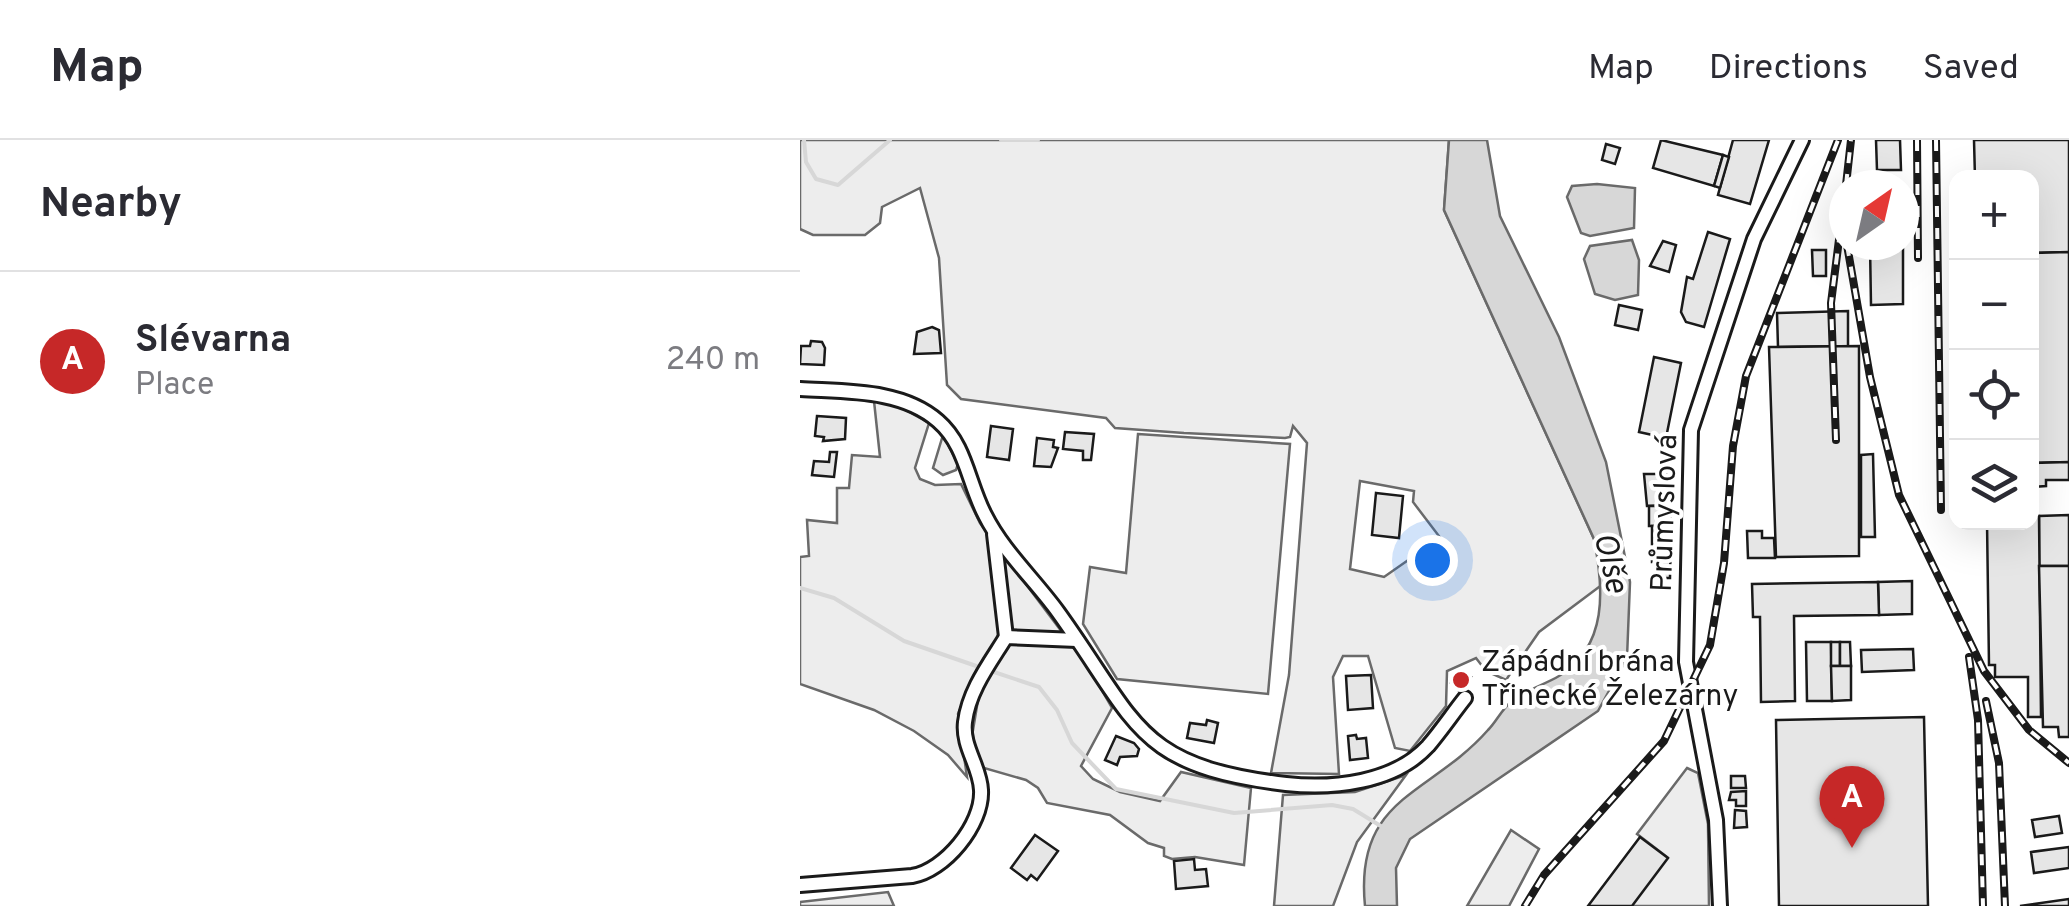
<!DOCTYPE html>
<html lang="en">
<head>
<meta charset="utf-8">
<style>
  :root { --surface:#fff; --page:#f7f7f7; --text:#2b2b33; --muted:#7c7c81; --line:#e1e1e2; --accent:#c62828 }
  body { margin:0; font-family:Overpass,sans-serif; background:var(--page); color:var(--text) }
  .controls { position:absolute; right:30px; top:30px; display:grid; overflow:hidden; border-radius:20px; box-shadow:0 10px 40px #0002 }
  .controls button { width:90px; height:90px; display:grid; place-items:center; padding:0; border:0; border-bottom:2px solid var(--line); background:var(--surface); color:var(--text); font:50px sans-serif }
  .compass { position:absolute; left:1029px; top:30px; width:90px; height:90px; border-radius:50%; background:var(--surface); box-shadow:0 10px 40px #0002; rotate:34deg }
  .you { position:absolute; left:632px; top:420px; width:35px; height:35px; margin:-25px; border:8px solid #fff; border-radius:50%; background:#1a73e8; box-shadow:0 0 0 15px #1a73e833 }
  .badge { display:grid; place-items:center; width:65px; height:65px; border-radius:50%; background:var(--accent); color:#fff; font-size:32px; font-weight:700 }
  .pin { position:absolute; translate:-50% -82px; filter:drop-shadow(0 2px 5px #0008) }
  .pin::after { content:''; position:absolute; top:52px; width:35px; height:30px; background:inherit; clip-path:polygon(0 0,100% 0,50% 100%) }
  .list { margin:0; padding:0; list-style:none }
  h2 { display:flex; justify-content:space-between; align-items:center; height:130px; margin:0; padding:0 40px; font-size:42px }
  h2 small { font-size:32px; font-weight:400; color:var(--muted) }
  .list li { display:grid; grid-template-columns:65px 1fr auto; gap:30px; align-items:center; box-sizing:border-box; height:180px; padding:0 40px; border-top:2px solid var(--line) }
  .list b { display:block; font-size:38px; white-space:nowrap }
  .list p { margin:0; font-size:32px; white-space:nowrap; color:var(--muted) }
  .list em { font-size:32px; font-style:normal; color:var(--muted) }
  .icon { flex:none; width:55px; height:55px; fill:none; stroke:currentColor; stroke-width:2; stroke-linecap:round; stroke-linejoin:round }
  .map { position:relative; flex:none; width:1269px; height:766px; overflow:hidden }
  header { display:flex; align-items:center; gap:60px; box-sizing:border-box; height:140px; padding:0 50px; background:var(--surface); border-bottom:2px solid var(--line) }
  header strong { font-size:48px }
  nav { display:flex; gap:55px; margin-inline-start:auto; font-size:35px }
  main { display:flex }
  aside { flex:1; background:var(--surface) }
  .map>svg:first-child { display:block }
</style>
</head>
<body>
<header>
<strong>Map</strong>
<nav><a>Map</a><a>Directions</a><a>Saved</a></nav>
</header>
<main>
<aside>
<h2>Nearby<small></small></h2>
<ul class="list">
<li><span class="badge">A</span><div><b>Slévarna</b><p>Place</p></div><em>240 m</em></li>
</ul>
</aside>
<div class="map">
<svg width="1269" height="766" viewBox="0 0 1269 766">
  <rect width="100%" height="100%" fill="#fff"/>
  <g fill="#ededed" stroke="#6a6a6a" stroke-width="2.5" fill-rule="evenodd">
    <path d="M0,0H649L644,70L794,399L803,444L739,492L706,540L686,531L676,518L647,531L646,566L610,611L595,608L568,516H543L533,537L539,634L471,633L489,535L507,303L493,286L490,297L485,298L384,293L315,288L306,278L161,259L147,245L139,118L120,48L82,67L80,83L65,95H13L0,89ZM560,341L614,351L613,362L645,404L636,418L627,407L584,437L550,429Z"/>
    <polygon points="74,261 100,267 129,283 115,328 120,339 135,345 161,344 180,383 289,528 312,568 281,626 293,639 320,652 360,661 381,632 451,648 444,725 395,717 372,719 364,716 364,708 348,703 310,675 247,663 238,648 226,640 184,628 174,613 172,596 178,560 191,530 177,529 158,574 167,637 148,615 114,591 74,570 0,544 0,417 9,416 7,380 37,383 37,348 49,348 52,315 80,317"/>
    <polygon points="338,294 490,304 468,554 317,539 283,484 290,427 326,433"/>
    <polygon points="143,295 158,324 156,330 143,335 133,328"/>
    <polygon points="887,628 898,633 908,684 909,766 831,766 867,717 837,694"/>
    <polygon points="606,635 557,702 533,766 474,766 483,655 555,652"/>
    <polygon points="711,690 739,709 709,766 667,766"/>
    <polygon points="88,752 94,766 0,766 0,762"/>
  </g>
  <g fill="#d7d7d7" stroke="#6a6a6a" stroke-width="2.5">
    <path d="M649,0H687L700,76L759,197L806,322L830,442L827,518L798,571L610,699L596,728L597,766H565C554,656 630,656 688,590C697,581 701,570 712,561C725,550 744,545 759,536C808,506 804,449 794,399L644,70Z"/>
    <polygon points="797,44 835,48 834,88 790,96 781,93 767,57 772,46"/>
    <polygon points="832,100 839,120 838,155 815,160 795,154 784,119 790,106"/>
  </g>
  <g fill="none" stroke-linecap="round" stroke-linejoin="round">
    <g stroke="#d7d7d7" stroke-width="4">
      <polyline points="4,0 6,22 16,39 38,45 90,0"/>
      <polyline points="201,0 238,0"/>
      <polyline points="0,448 34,458 104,501 182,528"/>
      <polyline points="191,531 239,547 257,570 272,603 316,649 434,673 532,665 553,669 584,688"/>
    </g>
  </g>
  <g fill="#e6e6e6" stroke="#1a1a1a" stroke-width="2.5">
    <polygon points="861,0 923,15 914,46 853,28"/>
    <polygon points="933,0 969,0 950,64 918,55"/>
    <polygon points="1076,0 1100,0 1101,30 1077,30"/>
    <polygon points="1174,0 1269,0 1269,112 1232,113 1232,38 1175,38"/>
    <polygon points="806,4 820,8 815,24 802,20"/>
    <polygon points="923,15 929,17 920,48 914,46"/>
    <polygon points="908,92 930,99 904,187 886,182 881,172 887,137 893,139"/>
    <polygon points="863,101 876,105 869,132 850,126"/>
    <polygon points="1070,105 1103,105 1103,164 1071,165"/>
    <polygon points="1012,110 1026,110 1026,136 1013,136"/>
    <polygon points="1269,112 1269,322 1232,323 1232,113"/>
    <polygon points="819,165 842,170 838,190 815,185"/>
    <polygon points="1048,171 1048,206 978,207 977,173"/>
    <polygon points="132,187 139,190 141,213 114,214 117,192"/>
    <polygon points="11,201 22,202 25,208 24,225 0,224 1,206 10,206"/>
    <polygon points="1059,206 1059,416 976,417 969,207"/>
    <polygon points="854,217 881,223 866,298 839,292"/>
    <polygon points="17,276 46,278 45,299 23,301 24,297 15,296"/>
    <polygon points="191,286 213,289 209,320 187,317"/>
    <polygon points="265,292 294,294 291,320 283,320 283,311 263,309"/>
    <polygon points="237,298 254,300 253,307 258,308 251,327 234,326"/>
    <polygon points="30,312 37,312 34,337 12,335 14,321 29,322"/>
    <polygon points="1073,314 1075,397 1061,397 1061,315"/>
    <polygon points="1269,322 1269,340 1246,340 1246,346 1232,347 1232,323"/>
    <polygon points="844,334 870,334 871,365 847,366"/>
    <polygon points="576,353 603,356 599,398 572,395"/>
    <polygon points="849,366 870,366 871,386 849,386"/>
    <polygon points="1269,375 1269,426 1239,426 1239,376"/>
    <polygon points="1232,376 1239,376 1241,577 1228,577 1228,537 1195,537 1195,525 1189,525 1187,382 1232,382"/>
    <polygon points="852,386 871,386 870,438 859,438 859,422 852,422"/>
    <polygon points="947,391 962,391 962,398 974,398 975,418 948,418"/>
    <polygon points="1239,426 1269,426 1269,597 1259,597 1258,587 1243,587"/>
    <polygon points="1112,441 1112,474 1079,475 1078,442"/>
    <polygon points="1078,442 1079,475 994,476 995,561 961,562 960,477 953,477 952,444"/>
    <polygon points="1006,502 1031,502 1032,561 1007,561"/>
    <rect x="1031" y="502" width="9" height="24"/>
    <polygon points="1040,502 1050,502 1051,526 1040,526"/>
    <polygon points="1113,509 1114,530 1062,532 1061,510"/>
    <polygon points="1031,526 1051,526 1051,560 1032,561"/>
    <polygon points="661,532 671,537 659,551 651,543"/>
    <polygon points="571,535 573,568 548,570 546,536"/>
    <polygon points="1124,577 1128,766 979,766 976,580"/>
    <polygon points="407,580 418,583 414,603 387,598 390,583 406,585"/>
    <polygon points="556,595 557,599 566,598 568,618 550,620 548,596"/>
    <polygon points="316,596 334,603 339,609 337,616 320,617 317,625 305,620"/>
    <polygon points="931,636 945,636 946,648 931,648"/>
    <polygon points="946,651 946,666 936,666 936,660 929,660 931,652"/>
    <polygon points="935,670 946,671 947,687 934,688"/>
    <polygon points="1259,676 1262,693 1235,697 1232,680"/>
    <polygon points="235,695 258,711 237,740 231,735 227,740 211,728"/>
    <polygon points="840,697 868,718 832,766 788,766"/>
    <polygon points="1269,707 1269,728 1234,733 1231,712"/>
    <polygon points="394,719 395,730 406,729 408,746 376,749 374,721"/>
    <polygon points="1269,759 1269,766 1220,766"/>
  </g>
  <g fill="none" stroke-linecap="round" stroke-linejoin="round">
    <defs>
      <g id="street">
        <path d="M0,249C45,252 102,249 138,281C166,305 168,343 185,375C203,411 234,439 258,472C338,583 335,626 486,644C533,649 594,643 628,606C641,591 653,573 665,558"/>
        <polyline points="194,394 206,497"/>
        <path d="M0,745L112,736C144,731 183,685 181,650C180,626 162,607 165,582C169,550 190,523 206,497L277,500"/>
        <polyline points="920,766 916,680 886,522 891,290 954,99 1002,0"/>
      </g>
    </defs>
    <use href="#street" stroke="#1a1a1a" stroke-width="18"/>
    <use href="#street" stroke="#fff" stroke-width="12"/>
    <defs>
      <g id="rail">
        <polyline points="1117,0 1118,118"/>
        <polyline points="1136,0 1141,370"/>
        <polyline points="1046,45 1051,0"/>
        <polyline points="1047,105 1070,237 1099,355 1184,531 1229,590 1269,623"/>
        <polyline points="1036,300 1031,163 1044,60"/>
        <polyline points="1169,517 1178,580 1183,766"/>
        <polyline points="1186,561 1199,623 1205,766"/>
        <polyline points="725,766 744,735 864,601 910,505 924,423 933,306 946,236 1038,0"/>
      </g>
    </defs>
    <use href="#rail" stroke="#1a1a1a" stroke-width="8"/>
    <use href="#rail" stroke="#fff" stroke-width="4" stroke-dasharray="11" stroke-linecap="butt"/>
  </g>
  <circle fill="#c62828" stroke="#fff" stroke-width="4" cx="661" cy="540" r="10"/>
  <g text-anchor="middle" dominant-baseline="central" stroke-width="8" stroke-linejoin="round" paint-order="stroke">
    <g font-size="30" fill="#1a1a1a" stroke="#fff">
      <text transform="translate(866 373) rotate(-88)">Průmyslová</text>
    </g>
    <g font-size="30" fill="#1a1a1a" stroke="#fff" text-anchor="start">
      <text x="681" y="523">Zápádní brána<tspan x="681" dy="34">Třinecké Železárny</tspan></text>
    </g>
    <g font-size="32" font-style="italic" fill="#1a1a1a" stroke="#fff">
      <text transform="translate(809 423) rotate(77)">Olše</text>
    </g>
  </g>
</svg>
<div class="controls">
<button>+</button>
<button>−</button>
<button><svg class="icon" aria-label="locate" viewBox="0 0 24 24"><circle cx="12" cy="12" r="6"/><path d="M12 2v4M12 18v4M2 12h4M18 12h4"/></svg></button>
<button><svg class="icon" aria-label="layers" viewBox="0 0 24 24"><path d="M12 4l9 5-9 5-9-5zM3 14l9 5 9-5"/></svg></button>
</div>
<svg class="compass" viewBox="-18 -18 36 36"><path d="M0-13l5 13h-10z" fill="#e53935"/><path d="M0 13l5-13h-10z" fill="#7c7c81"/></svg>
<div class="you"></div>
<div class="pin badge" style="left:1052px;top:708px">A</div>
</div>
</main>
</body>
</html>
